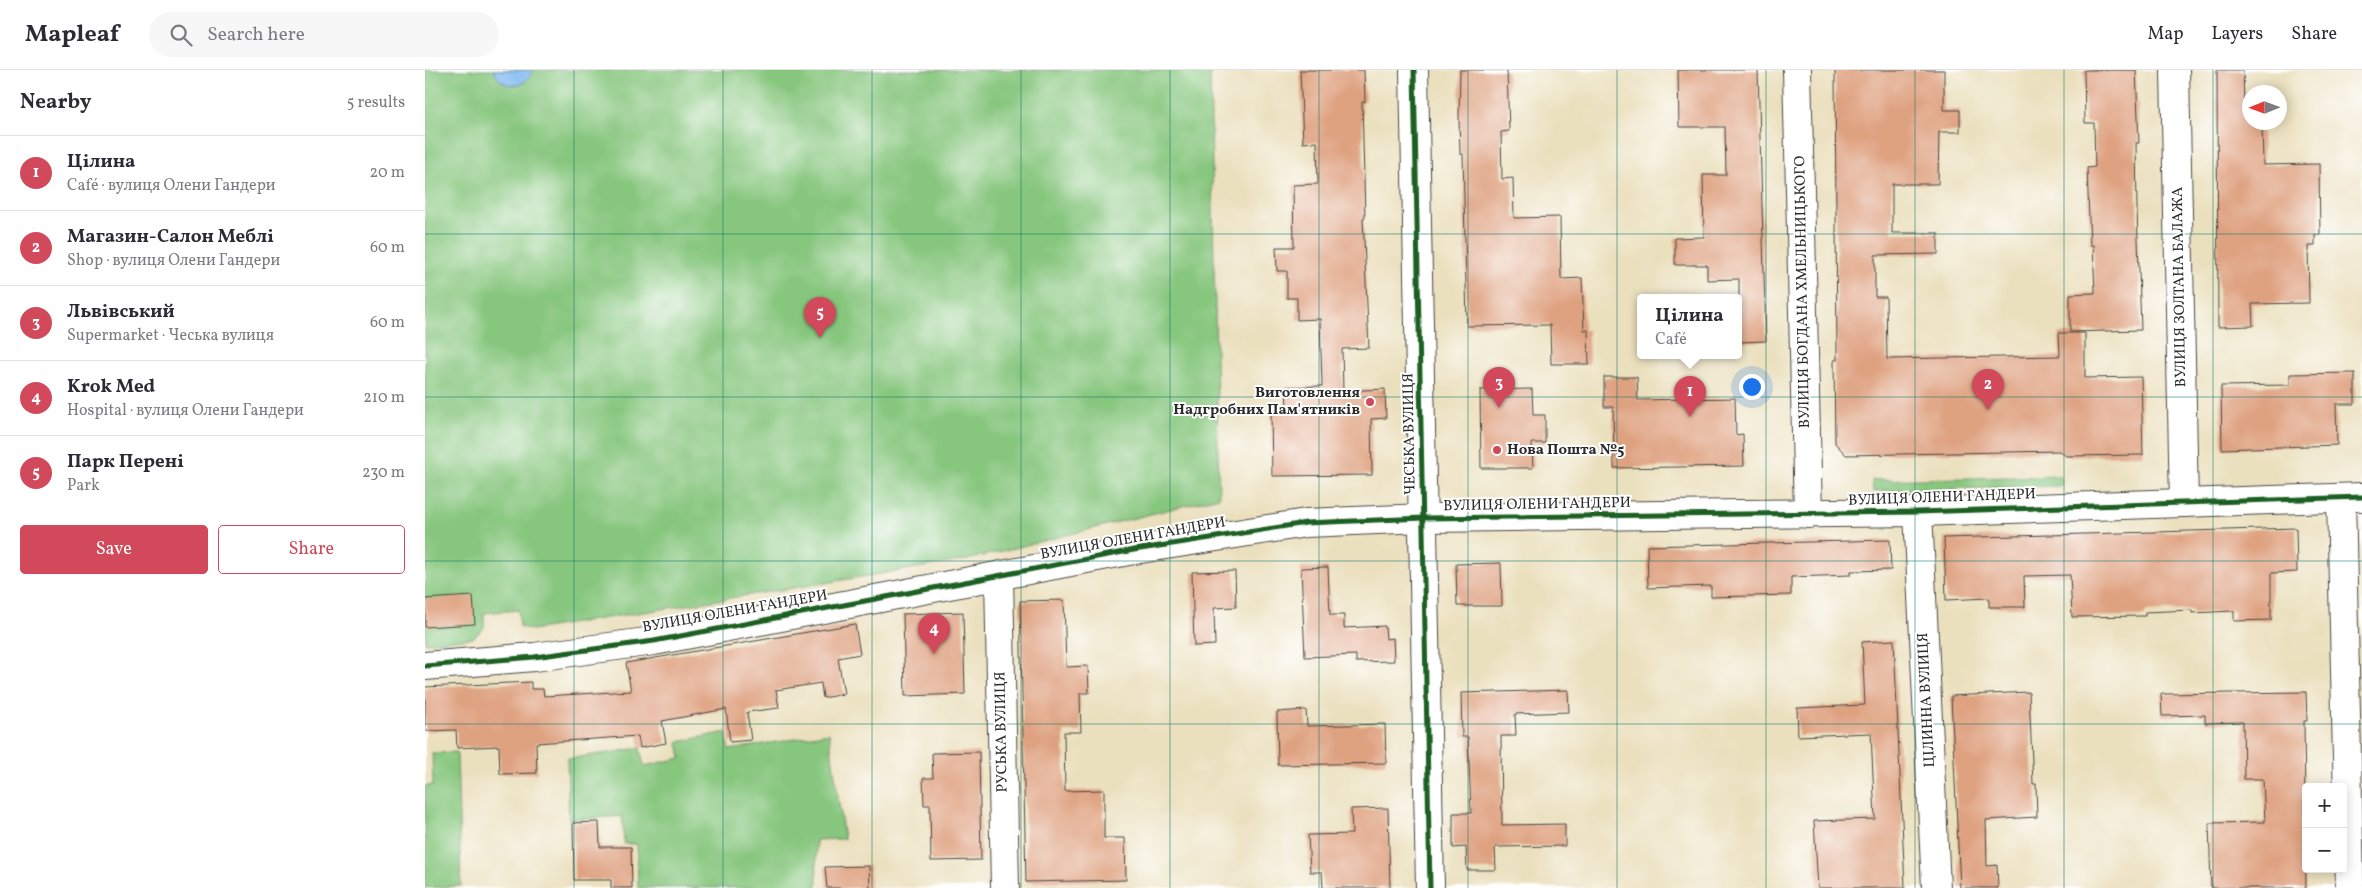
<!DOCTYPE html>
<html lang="en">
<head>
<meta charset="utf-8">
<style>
  :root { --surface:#fff; --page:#f7f7f7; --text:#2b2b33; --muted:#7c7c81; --line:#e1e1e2; --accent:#d1495b }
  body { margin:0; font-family:Vollkorn,serif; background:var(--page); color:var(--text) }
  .controls { position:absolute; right:15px; bottom:15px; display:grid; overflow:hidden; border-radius:5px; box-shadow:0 2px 12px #0003 }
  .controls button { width:45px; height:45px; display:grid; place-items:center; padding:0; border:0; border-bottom:1px solid var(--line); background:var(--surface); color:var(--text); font:25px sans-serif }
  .compass { position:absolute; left:1817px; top:15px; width:45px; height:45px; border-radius:50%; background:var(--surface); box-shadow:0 2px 12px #0003; rotate:269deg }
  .you { position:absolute; left:1326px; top:316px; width:18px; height:18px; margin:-12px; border:4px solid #fff; border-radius:50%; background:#1a73e8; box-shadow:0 0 0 8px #1a73e833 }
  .badge { display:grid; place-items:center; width:32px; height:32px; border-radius:50%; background:var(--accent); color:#fff; font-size:16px; font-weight:700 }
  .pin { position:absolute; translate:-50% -41px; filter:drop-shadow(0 1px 2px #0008) }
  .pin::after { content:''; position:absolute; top:26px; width:18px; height:15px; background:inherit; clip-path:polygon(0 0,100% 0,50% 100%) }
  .popup { position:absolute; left:1212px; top:224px; width:105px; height:65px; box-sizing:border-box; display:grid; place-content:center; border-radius:5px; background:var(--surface); filter:drop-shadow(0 1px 4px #0005); font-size:16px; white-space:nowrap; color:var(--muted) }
  .popup b { font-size:19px; color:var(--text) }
  .popup::after { content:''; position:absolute; left:50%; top:100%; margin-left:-10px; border:10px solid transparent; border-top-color:var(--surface) }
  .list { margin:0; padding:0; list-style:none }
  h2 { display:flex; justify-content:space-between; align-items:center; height:65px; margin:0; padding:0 20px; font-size:21px }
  h2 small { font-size:16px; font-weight:400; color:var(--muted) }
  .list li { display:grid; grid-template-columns:32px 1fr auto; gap:15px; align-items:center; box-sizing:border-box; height:75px; padding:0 20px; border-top:1px solid var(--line) }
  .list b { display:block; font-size:19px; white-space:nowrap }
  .list p { margin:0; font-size:16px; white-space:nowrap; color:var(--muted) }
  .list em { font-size:16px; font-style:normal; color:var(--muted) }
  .actions { display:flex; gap:10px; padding:15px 20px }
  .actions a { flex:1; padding:11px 0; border:1px solid var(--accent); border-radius:5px; text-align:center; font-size:18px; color:var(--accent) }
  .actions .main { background:var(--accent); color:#fff }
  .icon { flex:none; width:28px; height:28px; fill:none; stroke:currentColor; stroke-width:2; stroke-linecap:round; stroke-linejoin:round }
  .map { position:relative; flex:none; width:1937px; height:818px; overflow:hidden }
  header { display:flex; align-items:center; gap:30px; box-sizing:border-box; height:70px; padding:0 25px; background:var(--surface); border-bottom:1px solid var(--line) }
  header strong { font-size:24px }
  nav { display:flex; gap:28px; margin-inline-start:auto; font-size:18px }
  .search { width:350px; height:45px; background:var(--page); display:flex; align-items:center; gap:12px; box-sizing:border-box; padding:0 18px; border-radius:28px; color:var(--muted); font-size:19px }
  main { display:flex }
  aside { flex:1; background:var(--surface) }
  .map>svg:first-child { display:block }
</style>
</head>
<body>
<header>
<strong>Mapleaf</strong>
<div class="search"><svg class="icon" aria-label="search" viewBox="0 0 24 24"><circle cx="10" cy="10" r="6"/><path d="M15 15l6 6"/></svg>Search here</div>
<nav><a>Map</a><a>Layers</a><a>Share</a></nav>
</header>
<main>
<aside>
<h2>Nearby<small>5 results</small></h2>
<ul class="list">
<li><span class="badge">1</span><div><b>Цілина</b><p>Café · вулиця Олени Гандери</p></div><em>20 m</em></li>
<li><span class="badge">2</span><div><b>Магазин-Салон Меблі</b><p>Shop · вулиця Олени Гандери</p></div><em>60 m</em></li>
<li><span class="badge">3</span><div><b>Львівський</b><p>Supermarket · Чеська вулиця</p></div><em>60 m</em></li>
<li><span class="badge">4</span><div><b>Krok Med</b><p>Hospital · вулиця Олени Гандери</p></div><em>210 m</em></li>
<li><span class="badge">5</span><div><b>Парк Перені</b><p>Park</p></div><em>230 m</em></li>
</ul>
<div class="actions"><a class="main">Save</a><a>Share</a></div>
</aside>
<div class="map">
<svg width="1937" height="818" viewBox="0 0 1937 818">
  <rect width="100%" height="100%" fill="#fff"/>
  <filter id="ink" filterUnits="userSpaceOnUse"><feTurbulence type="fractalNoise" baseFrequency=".02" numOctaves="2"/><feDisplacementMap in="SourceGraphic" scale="10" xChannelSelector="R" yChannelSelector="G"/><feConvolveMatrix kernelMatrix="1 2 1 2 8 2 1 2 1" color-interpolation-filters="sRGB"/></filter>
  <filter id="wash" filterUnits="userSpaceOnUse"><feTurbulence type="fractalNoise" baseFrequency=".0096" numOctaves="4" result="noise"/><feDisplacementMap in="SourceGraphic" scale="20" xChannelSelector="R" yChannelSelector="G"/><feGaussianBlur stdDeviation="1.12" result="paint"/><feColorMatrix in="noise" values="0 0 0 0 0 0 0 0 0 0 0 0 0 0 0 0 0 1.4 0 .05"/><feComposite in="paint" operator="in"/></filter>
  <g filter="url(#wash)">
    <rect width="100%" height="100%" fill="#ebe0be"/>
    <g fill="#86c67d" stroke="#587854">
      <polygon points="0,0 785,0 794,427 542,490 107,560 95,557 93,540 59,543 59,558 48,568 0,573"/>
      <polygon points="1636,406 1637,416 1448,421 1447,410"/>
      <polygon points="301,662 304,680 404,663 419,769 391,770 392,818 213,818 212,774 199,774 197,746 144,750 142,689 215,678 219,696 256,688 253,672"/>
      <polygon points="32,682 36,816 0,818 0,716 8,715 7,683"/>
    </g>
    <path fill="#7db7ee" stroke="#54718c" d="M68,0H108C100,21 77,20 68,0Z"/>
    <g id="blocks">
      <g fill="#dfa281">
        <polygon points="875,0 939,0 940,32 937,32 940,147 938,148 944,278 917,279 918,321 960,319 961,348 946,349 947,405 847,406 846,341 862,340 861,317 897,316 895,249 872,250 872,228 862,228 862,201 852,201 851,177 869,177 868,115 893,114 892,72 878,73"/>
        <polygon points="1035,0 1082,0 1084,61 1076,62 1077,109 1088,108 1089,148 1135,147 1136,209 1157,208 1159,260 1163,260 1164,294 1126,294 1125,255 1042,256 1038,84 1035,84 1034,48"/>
        <polygon points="1253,0 1333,0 1341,271 1314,272 1314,209 1282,210 1282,195 1250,195 1250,168 1279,167 1278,105 1301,105 1300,57 1254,57"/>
        <polygon points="1410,0 1519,0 1519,40 1535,40 1535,62 1514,62 1513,114 1467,114 1467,163 1513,163 1513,184 1450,185 1450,227 1461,227 1462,289 1635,286 1634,263 1660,263 1660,308 1716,307 1718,385 1641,386 1634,381 1421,385 1410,373 1409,290 1412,290"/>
        <polygon points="1659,0 1711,0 1714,73 1711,73 1712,139 1716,260 1645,262 1645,224 1670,223 1668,175 1665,175 1662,98 1670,97 1669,53 1660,53"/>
        <polygon points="1792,0 1818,0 1819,36 1824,36 1824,52 1837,52 1838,95 1894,94 1895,165 1890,165 1890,176 1883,176 1884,233 1827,234 1828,256 1793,257"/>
        <polygon points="1930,303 1930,334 1911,334 1912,375 1797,379 1796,316 1865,315 1865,304"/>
        <polygon points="1179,307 1212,307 1213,330 1310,328 1311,365 1318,364 1319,396 1189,398 1188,337 1179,337"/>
        <polygon points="1107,319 1108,345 1120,345 1120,373 1107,373 1108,398 1056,398 1055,320"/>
        <polygon points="1871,458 1872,502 1846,503 1846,550 1809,551 1809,541 1767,543 1767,540 1720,542 1720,546 1647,547 1645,505 1599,506 1600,537 1564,537 1564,528 1521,530 1519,468"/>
        <polygon points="1465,470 1466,500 1426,501 1426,505 1366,507 1366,525 1286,527 1286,516 1223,518 1222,476"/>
        <polygon points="1076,493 1077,536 1032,536 1031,494"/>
        <polygon points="903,497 905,545 919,545 919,558 960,556 961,569 968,568 969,591 931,592 931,585 880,587 876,498"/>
        <polygon points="810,501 811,537 789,538 790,575 769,576 767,502"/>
        <polygon points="48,526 50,554 0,557 0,529"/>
        <polygon points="639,530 641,597 663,596 664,623 655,623 656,662 639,662 640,721 679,720 679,768 700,768 701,810 601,812 595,531"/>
        <polygon points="538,542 540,624 480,626 478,544"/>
        <polygon points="430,554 435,584 413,588 419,624 398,628 396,613 351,620 354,638 322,642 326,670 305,672 301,639 237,651 241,673 215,678 213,666 111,673 112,703 75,704 74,676 32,678 31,660 0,661 0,617 106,612 106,619 118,619 119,626 206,621 201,593"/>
        <polygon points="1469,570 1480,818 1393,818 1389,751 1450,749 1446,663 1373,666 1372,638 1440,635 1437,572"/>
        <polygon points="1143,620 1144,642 1090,644 1091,666 1076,666 1077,755 1140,754 1140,776 1070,777 1071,800 1042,800 1041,777 1028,778 1028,743 1046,743 1043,667 1037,667 1036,623"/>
        <polygon points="1604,622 1608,714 1611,714 1612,747 1561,750 1562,796 1572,795 1573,818 1535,818 1526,626"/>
        <polygon points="1881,622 1882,651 1879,651 1881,818 1786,818 1784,753 1840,752 1838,709 1819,709 1818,652 1780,653 1780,645 1737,646 1736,624"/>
        <polygon points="881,640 882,656 960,654 961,693 853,695 852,642"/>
        <polygon points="554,682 556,790 506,791 505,735 499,735 498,708 508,708 507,683"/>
        <polygon points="963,738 965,818 898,818 897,802 885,802 883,765 927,764 926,739"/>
        <polygon points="174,752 175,777 206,777 207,818 186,818 186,810 149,810 148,753"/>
        <polygon points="444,796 445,818 402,818 400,797"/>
      </g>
    </g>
  </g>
  <g filter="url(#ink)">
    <use href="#blocks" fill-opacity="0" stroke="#484641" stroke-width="1"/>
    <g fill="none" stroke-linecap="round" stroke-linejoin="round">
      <defs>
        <g id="minor">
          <polyline points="989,0 1005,818"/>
          <polyline points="1372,0 1383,444"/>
          <polyline points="1750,0 1759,433"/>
          <polyline points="1916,428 1925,818"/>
          <polyline points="1493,442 1511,818"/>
          <polyline points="574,506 580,818"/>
          <polyline points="0,596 109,587 229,571 709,480 881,453 999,448 1493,442 1937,427"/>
        </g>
      </defs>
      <use href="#minor" stroke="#484641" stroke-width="30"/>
      <use href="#minor" stroke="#fff" stroke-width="28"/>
      <defs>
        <g id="cycleway">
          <polyline points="989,0 1005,818"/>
          <polyline points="0,596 109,587 229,571 709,480 881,453 999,448 1493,442 1937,427"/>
        </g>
      </defs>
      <use href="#cycleway" stroke="#fff" stroke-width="8"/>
      <use href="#cycleway" stroke="#1b5e20" stroke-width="5"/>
    </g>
  </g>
  <path fill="none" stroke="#0f766e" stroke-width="1" stroke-opacity="0.55" d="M149,0V818M298,0V818M447,0V818M596,0V818M745,0V818M894,0V818M1043,0V818M1192,0V818M1341,0V818M1490,0V818M1639,0V818M1788,0V818M0,164H1937M0,327H1937M0,491H1937M0,654H1937"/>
  <g fill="#d1495b" stroke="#fff" stroke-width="2">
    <circle cx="945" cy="332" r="5"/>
    <circle cx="1072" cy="380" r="5"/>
  </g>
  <g text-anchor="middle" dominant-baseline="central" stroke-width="4" stroke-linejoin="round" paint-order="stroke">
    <g font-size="15" fill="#2b2b2b" stroke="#fff">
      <text transform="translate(1755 217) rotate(-91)">ВУЛИЦЯ ЗОЛТАНА БАЛАЖА</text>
      <text transform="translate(1378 222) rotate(-91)">ВУЛИЦЯ БОГДАНА ХМЕЛЬНИЦЬКОГО</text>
      <text transform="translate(985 364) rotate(-91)">ЧЕСЬКА ВУЛИЦЯ</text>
      <text transform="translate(1517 428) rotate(-2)">ВУЛИЦЯ ОЛЕНИ ГАНДЕРИ</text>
      <text transform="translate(1112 435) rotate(-1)">ВУЛИЦЯ ОЛЕНИ ГАНДЕРИ</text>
      <text transform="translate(708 469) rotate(-10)">ВУЛИЦЯ ОЛЕНИ ГАНДЕРИ</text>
      <text transform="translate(310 542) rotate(-10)">ВУЛИЦЯ ОЛЕНИ ГАНДЕРИ</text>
      <text transform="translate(1502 630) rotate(-93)">ЦІЛИННА ВУЛИЦЯ</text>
      <text transform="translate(577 662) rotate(-91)">РУСЬКА ВУЛИЦЯ</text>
    </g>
    <g font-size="15" font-weight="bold" fill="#2b2b2b" stroke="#fff" text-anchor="end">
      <text x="935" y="323">Виготовлення<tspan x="935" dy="17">Надгробних Пам'ятників</tspan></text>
      <text x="1082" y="380" text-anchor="start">Нова Пошта №5</text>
    </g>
  </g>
</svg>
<div class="controls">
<button>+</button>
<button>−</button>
</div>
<svg class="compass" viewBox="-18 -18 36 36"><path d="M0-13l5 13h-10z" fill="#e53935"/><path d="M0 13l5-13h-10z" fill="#7c7c81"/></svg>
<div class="you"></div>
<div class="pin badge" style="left:1265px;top:347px">1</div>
<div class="popup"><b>Цілина</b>Café</div>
<div class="pin badge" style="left:1563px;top:340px">2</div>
<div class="pin badge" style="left:1074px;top:338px">3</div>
<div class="pin badge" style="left:509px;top:584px">4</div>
<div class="pin badge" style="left:395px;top:268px">5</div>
</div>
</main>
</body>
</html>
